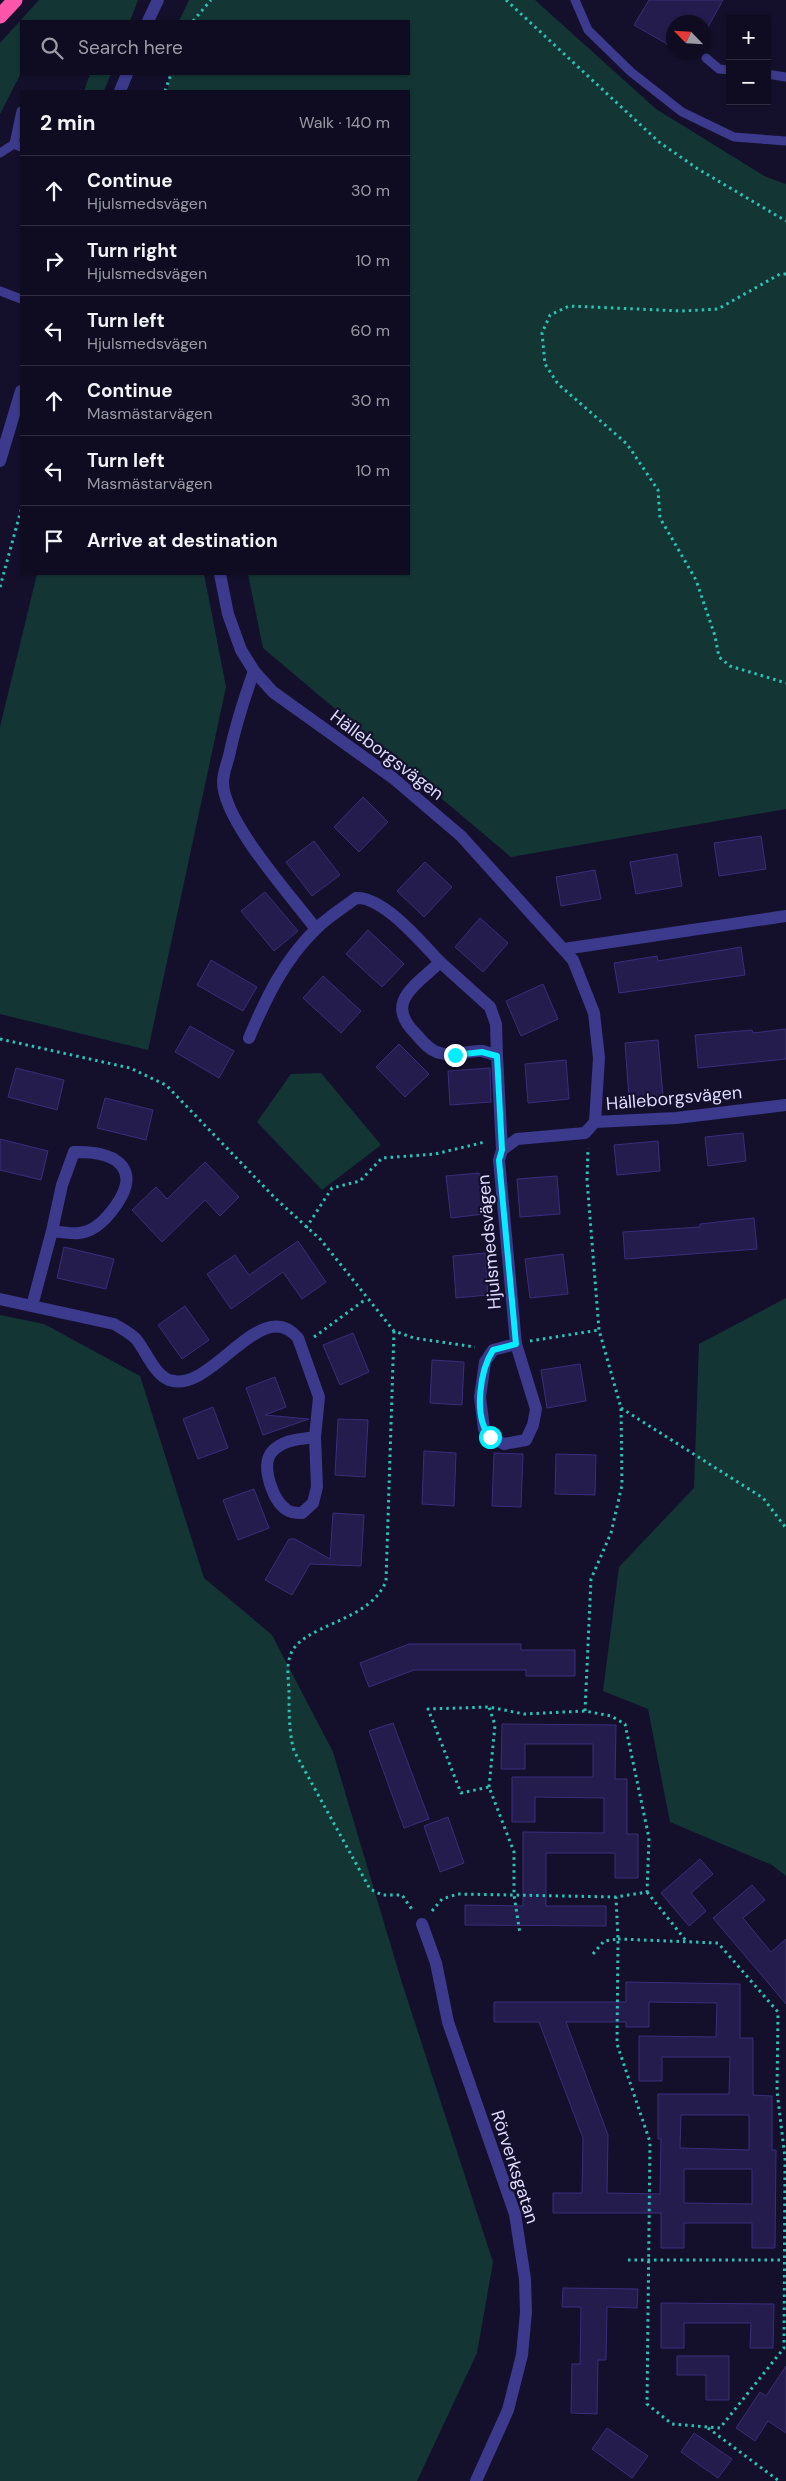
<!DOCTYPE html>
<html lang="en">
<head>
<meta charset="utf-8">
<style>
  :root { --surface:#0f0c21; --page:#18152a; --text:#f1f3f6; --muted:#9b9ba5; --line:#2f2c3f }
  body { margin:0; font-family:"DM Sans",sans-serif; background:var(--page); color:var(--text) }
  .controls { position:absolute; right:15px; top:15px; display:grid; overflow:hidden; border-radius:0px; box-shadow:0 1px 4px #0004 }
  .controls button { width:45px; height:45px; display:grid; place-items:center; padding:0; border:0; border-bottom:1px solid var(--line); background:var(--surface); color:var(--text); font:25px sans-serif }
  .compass { position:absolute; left:666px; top:15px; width:45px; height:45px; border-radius:50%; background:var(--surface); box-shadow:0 1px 4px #0004; rotate:295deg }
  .stop { position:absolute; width:15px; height:15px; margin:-11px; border:4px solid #07ecff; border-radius:50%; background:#fff }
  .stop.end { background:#07ecff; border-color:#fff; box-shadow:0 1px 5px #0008 }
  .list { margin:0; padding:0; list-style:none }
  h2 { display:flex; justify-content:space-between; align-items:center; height:65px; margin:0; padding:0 20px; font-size:21px }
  h2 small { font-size:16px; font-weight:400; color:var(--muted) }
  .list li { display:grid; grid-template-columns:32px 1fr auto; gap:15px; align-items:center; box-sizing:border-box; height:70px; padding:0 20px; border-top:1px solid var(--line) }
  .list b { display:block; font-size:19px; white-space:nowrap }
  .list p { margin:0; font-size:16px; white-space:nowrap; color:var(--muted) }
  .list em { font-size:16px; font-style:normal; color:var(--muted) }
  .icon { flex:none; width:28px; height:28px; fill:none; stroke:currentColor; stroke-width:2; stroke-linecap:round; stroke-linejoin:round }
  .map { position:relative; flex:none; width:786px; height:2481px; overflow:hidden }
  .search { position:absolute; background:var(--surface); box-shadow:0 1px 4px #0004; left:20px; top:20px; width:390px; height:55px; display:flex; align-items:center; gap:12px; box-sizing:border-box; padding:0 18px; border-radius:0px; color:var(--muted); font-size:19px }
  .panel { position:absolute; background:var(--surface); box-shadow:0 1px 4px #0004; left:20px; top:90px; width:390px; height:485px; border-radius:0px }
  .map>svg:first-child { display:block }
</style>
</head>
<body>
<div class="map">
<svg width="786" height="2481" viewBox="0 0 786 2481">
  <rect width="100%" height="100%" fill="#14102c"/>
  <g fill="#133634">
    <polygon points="39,0 138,0 130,21 21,21 21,73 0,114 0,43"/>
    <polygon points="189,0 535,0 656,109 766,177 786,184 786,809 511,857 263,648 248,574 409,574 409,91 168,91 169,74 409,74 409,21 179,21"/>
    <polygon points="90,74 111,74 104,91 84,91"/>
    <polygon points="37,574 204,574 226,687 148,1050 0,1014 0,727"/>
    <polygon points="321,1073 381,1145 322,1190 257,1122 291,1074"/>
    <polygon points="786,1298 786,1876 772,1865 670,1822 648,1709 603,1691 619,1567 694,1488 699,1344"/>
    <polygon points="0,1315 44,1324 140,1376 204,1578 272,1635 333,1752 402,1983 493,2262 477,2353 417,2481 0,2481"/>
  </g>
  <g fill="#251c4e" stroke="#3a2d7b" fill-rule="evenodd">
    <polygon points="649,0 723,0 704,34 704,22 674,22 674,48 634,25"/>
    <polygon points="363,797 388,822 359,852 334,827"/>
    <polygon points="761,836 766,869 719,876 714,843"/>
    <polygon points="314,841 340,875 312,896 286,862"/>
    <polygon points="677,854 682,886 636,894 630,862"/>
    <polygon points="425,862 452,887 424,917 397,891"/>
    <polygon points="595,870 601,899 561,906 556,877"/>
    <polygon points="265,892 298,931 274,951 241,911"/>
    <polygon points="480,918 508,943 483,972 455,947"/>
    <polygon points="368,930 404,964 382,987 346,954"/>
    <polygon points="741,947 745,975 619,993 614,963 657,956 658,961"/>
    <polygon points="211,960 257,987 243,1011 197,985"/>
    <polygon points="323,976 361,1011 341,1033 303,998"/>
    <polygon points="543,984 558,1019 521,1036 506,1001"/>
    <polygon points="190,1026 234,1051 219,1078 175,1052"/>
    <polygon points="786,1029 786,1059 698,1068 695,1035 752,1030 753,1033"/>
    <polygon points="658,1040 663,1096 629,1098 625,1043"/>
    <polygon points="399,1044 429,1074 405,1097 376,1067"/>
    <polygon points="566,1060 569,1099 528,1103 525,1064"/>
    <polygon points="16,1068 64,1080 57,1110 8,1097"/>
    <polygon points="490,1068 491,1102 450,1105 448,1071"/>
    <polygon points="105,1098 153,1110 146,1140 97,1128"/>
    <polygon points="743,1133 746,1161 708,1166 705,1137"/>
    <polygon points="0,1139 48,1151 41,1180 0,1170"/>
    <polygon points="658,1141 660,1171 617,1175 614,1145"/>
    <polygon points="205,1162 239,1197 220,1216 205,1200 162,1242 132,1210 156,1187 167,1199"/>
    <polygon points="479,1173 484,1214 451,1218 446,1176"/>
    <polygon points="557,1176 560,1214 520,1217 517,1179"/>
    <polygon points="754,1218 757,1249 625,1259 623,1232 700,1227 700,1224"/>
    <polygon points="298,1241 326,1282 302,1299 283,1272 231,1309 207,1274 235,1255 249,1275"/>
    <polygon points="64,1247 114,1259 106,1289 57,1278"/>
    <polygon points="485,1253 488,1295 456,1298 453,1256"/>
    <polygon points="563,1254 568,1294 530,1298 525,1259"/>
    <polygon points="185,1306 209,1340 182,1359 158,1325"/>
    <polygon points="353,1333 369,1372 340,1385 323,1345"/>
    <polygon points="432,1360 464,1362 462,1405 430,1403"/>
    <polygon points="580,1364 586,1401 547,1408 541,1370"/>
    <polygon points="275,1377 286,1407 265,1415 309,1419 263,1435 246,1388"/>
    <polygon points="213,1407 228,1448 198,1459 183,1419"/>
    <polygon points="338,1419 368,1420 365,1477 335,1475"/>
    <polygon points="424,1451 456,1453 454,1506 422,1504"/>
    <polygon points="494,1453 523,1454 521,1507 492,1506"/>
    <polygon points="556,1454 596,1455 595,1495 555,1494"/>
    <polygon points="254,1489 269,1528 238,1540 223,1500"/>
    <polygon points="333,1513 364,1515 361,1566 310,1564 292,1595 265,1580 289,1539 295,1539 330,1559"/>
    <polygon points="409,1644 521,1644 521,1650 575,1650 575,1676 526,1676 526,1670 414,1670 369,1687 360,1663"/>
    <polygon points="393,1723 429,1819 404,1828 369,1731"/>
    <polygon points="502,1724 616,1725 615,1779 627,1779 627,1834 638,1834 638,1878 615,1878 615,1853 546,1853 546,1906 606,1906 606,1926 465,1925 465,1905 523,1906 523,1832 604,1833 604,1798 535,1797 535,1822 512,1822 512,1777 593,1777 593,1744 525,1744 525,1769 501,1769"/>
    <polygon points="448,1817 464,1863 440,1872 424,1826"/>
    <polygon points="700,1859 713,1874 691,1893 706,1911 689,1926 661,1893"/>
    <polygon points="752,1885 765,1900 743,1918 771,1952 786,1939 786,2004 713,1918"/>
    <path d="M626,1982L740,1984V2038H753V2095L772,2096V2150H776L775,2248H752V2223H684V2248H661V2213H553V2193H582L583,2138L539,2022H494V2002H626ZM649,2002L717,2003L716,2037L639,2036V2081H662V2057H730L729,2094H658V2139H661L660,2194L607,2193L608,2135L566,2022H626V2027H649ZM681,2115H749V2150L680,2148ZM684,2169H752V2204L684,2203Z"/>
    <polygon points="563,2288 638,2289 637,2308 607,2307 606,2360 598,2360 597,2414 571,2413 572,2364 580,2364 581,2307 562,2307"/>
    <polygon points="661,2303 774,2304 773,2348 750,2348 751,2323 684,2323 684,2348 661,2348"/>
    <polygon points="677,2356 729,2356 729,2400 706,2400 706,2375 677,2375"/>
    <polygon points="786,2366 786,2433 768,2421 755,2441 736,2428 760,2392 766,2396"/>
    <polygon points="607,2428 648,2456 632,2478 592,2449"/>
    <polygon points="694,2433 732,2459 718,2478 681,2452"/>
  </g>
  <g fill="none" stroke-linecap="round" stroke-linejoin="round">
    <g stroke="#2cc2b6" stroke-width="3" stroke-dasharray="2.5 4" stroke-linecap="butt">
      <polyline points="506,0 659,142 698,169 786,221"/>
      <polyline points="193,21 211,0"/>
      <polyline points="165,91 171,74"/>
      <polyline points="786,274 780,274 718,309 682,311 569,306 550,315 542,333 545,364 558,384 627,444 658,490 660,518 696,580 715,636 719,657 730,666 786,683"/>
      <polyline points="0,587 21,510"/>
      <polyline points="0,1039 130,1068 166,1085 275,1198 321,1240 394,1331 414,1338 475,1347"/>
      <polyline points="306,1228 332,1188 360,1181 382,1158 435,1154 485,1142"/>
      <path d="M394,1331L386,1581C370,1623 300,1624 290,1656C286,1668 289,1682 289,1694C289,1714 289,1732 294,1751L370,1889L382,1895H402L413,1911"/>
      <polyline points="314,1337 366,1299"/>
      <polyline points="530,1341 599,1330"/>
      <polyline points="621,1408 763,1498 786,1528"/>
      <polyline points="585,1711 591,1579 611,1533 622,1485 621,1408 599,1330 587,1180 588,1148"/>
      <polyline points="489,1787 495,1725 489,1707"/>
      <polyline points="647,1892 687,1942"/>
      <polyline points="432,1911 442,1899 458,1894 616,1897 647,1892 649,1838 625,1724 611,1716 585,1711 524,1714 489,1707 428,1709 461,1793 489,1787 514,1852 514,1895 520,1934"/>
      <polygon points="618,1939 718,1943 778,2012 777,2091 785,2158 784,2348 720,2428 672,2424 647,2404 650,2142 617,2044"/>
      <polyline points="593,1954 604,1941 618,1939 616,1897"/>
      <polyline points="628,2260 784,2260"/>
      <polyline points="708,2428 779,2481"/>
    </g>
    <g stroke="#3b3a8c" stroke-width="9">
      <polyline points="575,0 588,30 631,72 682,112 734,137 786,141"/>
      <polyline points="706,58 719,69 730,70"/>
      <polyline points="767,74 786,77"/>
      <polyline points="14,144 21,111"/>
      <polyline points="0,153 14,144 21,147"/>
      <polyline points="0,291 21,299"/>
    </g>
    <g stroke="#3b3a8c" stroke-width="12">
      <polyline points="148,21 158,0"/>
      <polyline points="120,91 127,74"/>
      <polyline points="0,461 21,391"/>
      <polyline points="220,574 228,614 241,650 254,671 273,692 393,778 461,836 573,960 594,1013 599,1058 595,1122 676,1118 786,1105"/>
      <path d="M254,671C244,699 235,727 229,756C227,764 223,773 223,782C223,821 292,897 316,929"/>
      <polyline points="564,949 786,916"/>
      <path d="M249,1038C266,998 284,960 316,929C328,917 343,908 356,898C383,896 422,943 440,962C416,986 383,1002 416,1034C422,1041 430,1051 440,1053C454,1057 468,1050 482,1051C487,1052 492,1054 497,1056L496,1024L490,1007L440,962"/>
      <polyline points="497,1056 502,1150"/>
      <path d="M0,1299L114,1324C122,1329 129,1332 136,1339C146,1351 154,1374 169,1380C212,1395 260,1293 298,1338L319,1397L315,1437L317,1487L313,1503L302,1513C297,1513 291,1513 287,1510C273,1501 261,1467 271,1453C281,1440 300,1439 315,1437"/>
      <path d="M32,1306L52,1231L62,1185L74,1152C120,1151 144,1171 111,1212C103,1222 92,1232 79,1233C71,1234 61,1232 52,1231"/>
      <polyline points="516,1344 493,1350 485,1362 480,1397 484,1429 490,1437 504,1444 526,1440 533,1425 536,1409 516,1344 499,1160 502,1150 517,1139 585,1133 595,1122"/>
      <polyline points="422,1924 436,1963 448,2022 515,2214 525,2279 526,2312 522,2355 508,2410 476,2481"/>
    </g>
    <polyline stroke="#ff56ab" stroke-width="15" points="0,16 15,0"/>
  </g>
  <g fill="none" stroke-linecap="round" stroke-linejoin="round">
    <path stroke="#07ecff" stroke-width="6" d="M455,1055L482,1052L497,1056L502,1150L499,1160L516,1344L493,1350C480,1370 473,1417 490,1437"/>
  </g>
  <g text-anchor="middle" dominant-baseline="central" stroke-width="4.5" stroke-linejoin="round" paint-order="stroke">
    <g font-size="18" fill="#dfdbff" stroke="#14102c">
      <text transform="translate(387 755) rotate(37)">Hälleborgsvägen</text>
      <text transform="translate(674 1098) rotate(-5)">Hälleborgsvägen</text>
      <text transform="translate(489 1242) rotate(-95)">Hjulsmedsvägen</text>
      <text transform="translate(515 2167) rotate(72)">Rörverksgatan</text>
    </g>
  </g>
</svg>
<div class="controls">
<button>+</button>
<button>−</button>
</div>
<svg class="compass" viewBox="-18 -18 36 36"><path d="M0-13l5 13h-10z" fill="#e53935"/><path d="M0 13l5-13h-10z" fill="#9b9ba5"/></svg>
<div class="stop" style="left:490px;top:1437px"></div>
<div class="stop end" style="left:455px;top:1055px"></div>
<div class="search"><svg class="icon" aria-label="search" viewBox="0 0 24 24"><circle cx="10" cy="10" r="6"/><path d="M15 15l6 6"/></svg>Search here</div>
<section class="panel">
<h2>2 min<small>Walk · 140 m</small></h2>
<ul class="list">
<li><svg class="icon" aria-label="ahead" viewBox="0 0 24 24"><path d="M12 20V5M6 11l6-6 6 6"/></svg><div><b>Continue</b><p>Hjulsmedsvägen</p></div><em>30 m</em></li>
<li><svg class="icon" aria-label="right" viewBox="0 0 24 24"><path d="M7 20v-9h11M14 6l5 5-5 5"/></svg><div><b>Turn right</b><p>Hjulsmedsvägen</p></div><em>10 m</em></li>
<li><svg class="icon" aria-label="left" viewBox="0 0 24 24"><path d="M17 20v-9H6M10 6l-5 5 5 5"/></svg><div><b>Turn left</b><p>Hjulsmedsvägen</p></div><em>60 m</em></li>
<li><svg class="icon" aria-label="ahead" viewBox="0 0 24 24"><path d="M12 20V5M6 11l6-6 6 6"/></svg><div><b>Continue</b><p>Masmästarvägen</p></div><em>30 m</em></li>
<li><svg class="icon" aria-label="left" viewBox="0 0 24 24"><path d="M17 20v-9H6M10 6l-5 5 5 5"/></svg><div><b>Turn left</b><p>Masmästarvägen</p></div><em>10 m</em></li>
<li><svg class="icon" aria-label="arrive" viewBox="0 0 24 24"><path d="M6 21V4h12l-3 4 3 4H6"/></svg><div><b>Arrive at destination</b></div></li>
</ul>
</section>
</div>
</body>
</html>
